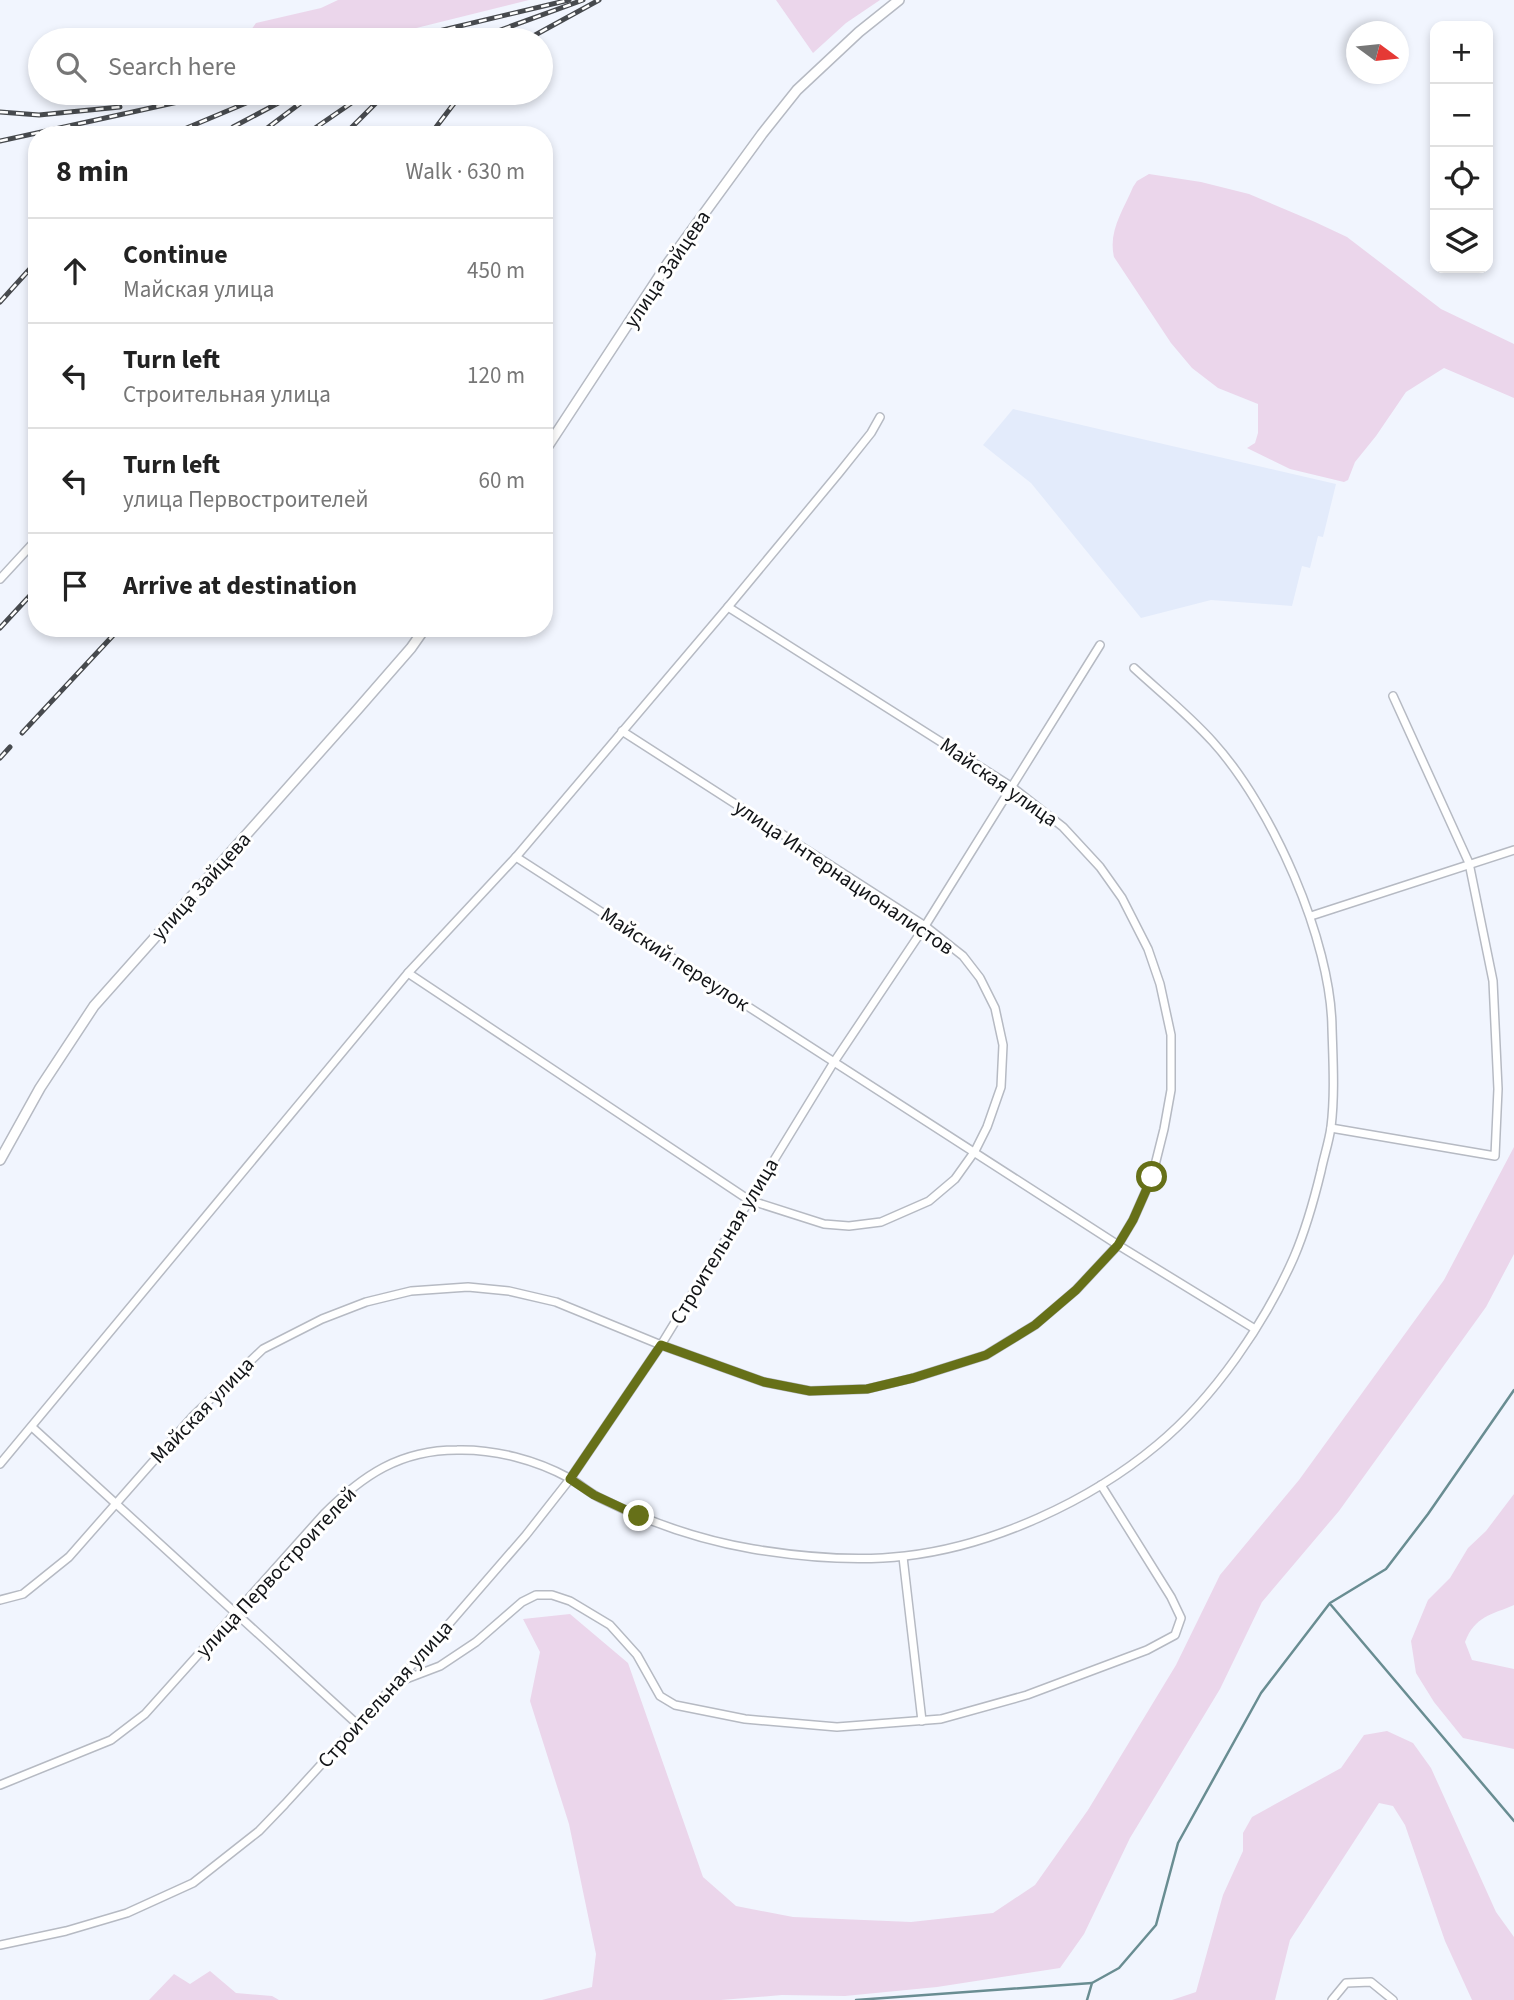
<!DOCTYPE html>
<html lang="en">
<head>
<meta charset="utf-8">
<style>
  :root { --surface:#fff; --page:#f6f6f6; --text:#222; --muted:#767676; --line:#e0e0e0 }
  body { margin:0; font-family:"Source Sans 3",sans-serif; background:var(--page); color:var(--text) }
  .controls { position:absolute; right:21px; top:21px; display:grid; overflow:hidden; border-radius:14px; box-shadow:0 4px 10px #0003 }
  .controls button { width:63px; height:63px; display:grid; place-items:center; padding:0; border:0; border-bottom:2px solid var(--line); background:var(--surface); color:var(--text); font:35px sans-serif }
  .compass { position:absolute; left:1346px; top:21px; width:63px; height:63px; border-radius:50%; background:var(--surface); box-shadow:0 4px 10px #0003; rotate:105deg }
  .stop { position:absolute; width:21px; height:21px; margin:-16px; border:5px solid #667018; border-radius:50%; background:#fff }
  .stop.end { background:#667018; border-color:#fff; box-shadow:0 2px 7px #0008 }
  .list { margin:0; padding:0; list-style:none }
  h2 { display:flex; justify-content:space-between; align-items:center; height:91px; margin:0; padding:0 28px; font-size:30px }
  h2 small { font-size:23px; font-weight:400; color:var(--muted) }
  .list li { display:grid; grid-template-columns:46px 1fr auto; gap:21px; align-items:center; box-sizing:border-box; height:105px; padding:0 28px; border-top:2px solid var(--line) }
  .list b { display:block; font-size:26px; white-space:nowrap }
  .list p { margin:0; font-size:23px; white-space:nowrap; color:var(--muted) }
  .list em { font-size:23px; font-style:normal; color:var(--muted) }
  .icon { flex:none; width:38px; height:38px; fill:none; stroke:currentColor; stroke-width:2; stroke-linecap:round; stroke-linejoin:round }
  .map { position:relative; flex:none; width:1514px; height:2000px; overflow:hidden }
  .search { position:absolute; background:var(--surface); box-shadow:0 4px 10px #0003; left:28px; top:28px; width:525px; height:77px; display:flex; align-items:center; gap:18px; box-sizing:border-box; padding:0 24px; border-radius:38px; color:var(--muted); font-size:26px }
  .panel { position:absolute; background:var(--surface); box-shadow:0 4px 10px #0003; left:28px; top:126px; width:525px; height:511px; border-radius:28px }
  .map>svg:first-child { display:block }
</style>
</head>
<body>
<div class="map">
<svg width="1514" height="2000" viewBox="0 0 1514 2000">
  <rect width="100%" height="100%" fill="#f1f5fe"/>
  <polygon fill="#e3ebfb" points="1013,409 1336,484 1323,537 1318,536 1310,568 1302,566 1292,606 1211,600 1141,618 1031,483 983,445"/>
  <g fill="#ebd6eb">
    <polygon points="338,0 529,0 368,40 253,40 251,30 256,23 321,8"/>
    <polygon points="776,0 880,0 846,23 813,53"/>
    <path d="M1149,174L1201,182L1249,194L1315,222L1347,237L1441,309L1514,344V398L1444,368L1406,392L1376,436L1355,462L1348,480L1344,482L1290,469L1247,448L1255,443L1258,433V404L1218,388L1192,368L1171,343L1114,257C1108,231 1123,211 1133,187L1137,181Z"/>
    <polygon points="1514,1147 1514,1254 1486,1307 1339,1511 1262,1602 1220,1689 1130,1838 1084,1934 1060,1968 937,1987 845,1996 782,1995 721,2000 542,2000 592,1987 596,1954 569,1824 530,1701 540,1652 523,1619 570,1614 628,1663 703,1877 736,1906 793,1917 911,1922 993,1913 1035,1885 1088,1810 1176,1665 1220,1575 1299,1480 1444,1280"/>
    <path d="M1514,1494V1605C1491,1615 1475,1616 1465,1642L1472,1660L1514,1669V1749L1463,1738L1434,1702L1416,1673L1411,1641L1428,1600L1450,1578L1468,1548L1486,1531Z"/>
    <polygon points="1387,1731 1413,1743 1431,1768 1496,1912 1514,1937 1514,2000 1472,2000 1445,1941 1405,1825 1393,1806 1379,1803 1290,1940 1275,2000 1172,2000 1196,1992 1223,1895 1243,1851 1243,1833 1252,1817 1341,1768 1364,1735"/>
    <polygon points="210,1971 236,1993 272,1996 279,2000 149,2000 174,1974 190,1984"/>
  </g>
  <g fill="none" stroke-linecap="round" stroke-linejoin="round">
    <g stroke="#698d92" stroke-width="2.5">
      <polyline points="1331,1605 1514,1821"/>
      <polyline points="856,2000 1092,1983"/>
      <polyline points="1087,2000 1092,1983 1119,1968 1156,1925 1178,1843 1261,1693 1330,1603 1386,1569 1428,1514 1514,1390"/>
    </g>
    <defs>
      <g id="minor">
        <polyline points="0,579 37,539"/>
        <polyline points="516,857 1118,1245 1255,1329"/>
        <polyline points="1311,916 1514,850"/>
        <polyline points="408,973 749,1200 824,1224 849,1226 881,1222 929,1201 955,1179 975,1151 987,1127 1001,1087 1003,1045 995,1008 980,978 963,956 925,926 622,731"/>
        <polyline points="1331,1128 1495,1156 1498,1089 1493,981 1469,863 1393,696"/>
        <polyline points="32,1427 356,1723"/>
        <polyline points="0,1464 408,973 516,857 728,607 839,473 871,433 880,417"/>
        <polyline points="903,1557 922,1721"/>
        <polyline points="0,1600 23,1594 69,1557 193,1416 263,1349 322,1319 366,1302 411,1291 468,1287 509,1291 556,1302 661,1345 764,1382 810,1391 867,1389 913,1378 986,1355 1035,1325 1076,1290 1118,1245 1133,1220 1152,1177 1164,1129 1171,1090 1171,1035 1160,984 1148,949 1122,898 1100,867 1063,827 1012,787 728,607"/>
        <polyline points="398,1682 440,1666 476,1642 522,1602 536,1595 552,1595 570,1601 610,1625 637,1655 660,1696 675,1705 745,1719 837,1727 941,1719 1027,1695 1147,1650 1175,1635 1181,1618 1171,1597 1101,1485"/>
        <path d="M0,1785L111,1740L145,1714L324,1514C363,1475 400,1450 457,1450C495,1449 536,1460 569,1478C580,1484 589,1493 600,1498C648,1522 700,1540 753,1549C802,1557 855,1562 905,1556C993,1546 1090,1501 1157,1445C1214,1398 1265,1323 1294,1257C1306,1229 1314,1200 1321,1171C1324,1156 1329,1142 1331,1127C1335,1095 1333,1061 1332,1028C1331,940 1272,807 1213,742C1189,715 1160,692 1134,668"/>
        <polyline points="0,1945 66,1931 127,1913 193,1883 259,1831 285,1804 435,1640 526,1535 570,1479 661,1345 834,1062 925,926 1100,645"/>
        <polyline points="1332,2000 1346,1983 1371,1982 1393,2000"/>
      </g>
      <g id="tertiary">
        <polyline points="544,452 668,263 762,134 797,90 859,32 899,0"/>
        <polyline points="0,1160 40,1088 94,1006 357,710 411,648 425,628"/>
      </g>
    </defs>
    <use href="#minor" stroke="#b6bac3" stroke-width="10"/>
    <use href="#tertiary" stroke="#b6bac3" stroke-width="12"/>
    <use href="#minor" stroke="#fff" stroke-width="7"/>
    <use href="#tertiary" stroke="#fff" stroke-width="9"/>
    <defs>
      <g id="rail">
        <polyline points="401,40 569,0"/>
        <polyline points="473,40 583,0"/>
        <polyline points="526,40 599,0"/>
        <polyline points="0,112 39,115 120,107"/>
        <polyline points="233,127 297,93"/>
        <polyline points="170,135 270,93"/>
        <polyline points="258,135 314,93"/>
        <polyline points="305,135 366,93"/>
        <polyline points="325,135 327,133"/>
        <polyline points="344,135 386,93"/>
        <polyline points="430,135 462,93"/>
        <polyline points="0,141 219,93"/>
        <polyline points="0,302 37,261"/>
        <polyline points="0,628 37,588"/>
        <polyline points="22,733 120,628"/>
        <polyline points="0,758 10,747"/>
      </g>
    </defs>
    <use href="#rail" stroke="#474a4e" stroke-width="5"/>
    <use href="#rail" stroke="#fff" stroke-width="2.5" stroke-dasharray="8" stroke-linecap="butt"/>
  </g>
  <g fill="none" stroke-linecap="round" stroke-linejoin="round">
    <polyline stroke="#667018" stroke-width="9" points="639,1516 594,1495 570,1479 661,1345 764,1382 810,1391 867,1389 913,1378 986,1355 1035,1325 1076,1290 1118,1245 1133,1220 1152,1177"/>
  </g>
  <g text-anchor="middle" dominant-baseline="central" stroke-width="6" stroke-linejoin="round" paint-order="stroke">
    <g font-size="21" fill="#121417" stroke="#fff">
      <text transform="translate(667 269) rotate(-56)">улица Зайцева</text>
      <text transform="translate(999 782) rotate(35)">Майская улица</text>
      <text transform="translate(844 877) rotate(34)">улица Интернационалистов</text>
      <text transform="translate(201 886) rotate(-48)">улица Зайцева</text>
      <text transform="translate(675 959) rotate(33)">Майский переулок</text>
      <text transform="translate(724 1241) rotate(-59)">Строительная улица</text>
      <text transform="translate(202 1410) rotate(-46)">Майская улица</text>
      <text transform="translate(276 1572) rotate(-47)">улица Первостроителей</text>
      <text transform="translate(385 1694) rotate(-48)">Строительная улица</text>
    </g>
  </g>
</svg>
<div class="controls">
<button>+</button>
<button>−</button>
<button><svg class="icon" aria-label="locate" viewBox="0 0 24 24"><circle cx="12" cy="12" r="6"/><path d="M12 2v4M12 18v4M2 12h4M18 12h4"/></svg></button>
<button><svg class="icon" aria-label="layers" viewBox="0 0 24 24"><path d="M12 4l9 5-9 5-9-5zM3 14l9 5 9-5"/></svg></button>
</div>
<svg class="compass" viewBox="-18 -18 36 36"><path d="M0-13l5 13h-10z" fill="#e53935"/><path d="M0 13l5-13h-10z" fill="#767676"/></svg>
<div class="stop" style="left:1152px;top:1177px"></div>
<div class="stop end" style="left:639px;top:1516px"></div>
<div class="search"><svg class="icon" aria-label="search" viewBox="0 0 24 24"><circle cx="10" cy="10" r="6"/><path d="M15 15l6 6"/></svg>Search here</div>
<section class="panel">
<h2>8 min<small>Walk · 630 m</small></h2>
<ul class="list">
<li><svg class="icon" aria-label="ahead" viewBox="0 0 24 24"><path d="M12 20V5M6 11l6-6 6 6"/></svg><div><b>Continue</b><p>Майская улица</p></div><em>450 m</em></li>
<li><svg class="icon" aria-label="left" viewBox="0 0 24 24"><path d="M17 20v-9H6M10 6l-5 5 5 5"/></svg><div><b>Turn left</b><p>Строительная улица</p></div><em>120 m</em></li>
<li><svg class="icon" aria-label="left" viewBox="0 0 24 24"><path d="M17 20v-9H6M10 6l-5 5 5 5"/></svg><div><b>Turn left</b><p>улица Первостроителей</p></div><em>60 m</em></li>
<li><svg class="icon" aria-label="arrive" viewBox="0 0 24 24"><path d="M6 21V4h12l-3 4 3 4H6"/></svg><div><b>Arrive at destination</b></div></li>
</ul>
</section>
</div>
</body>
</html>
